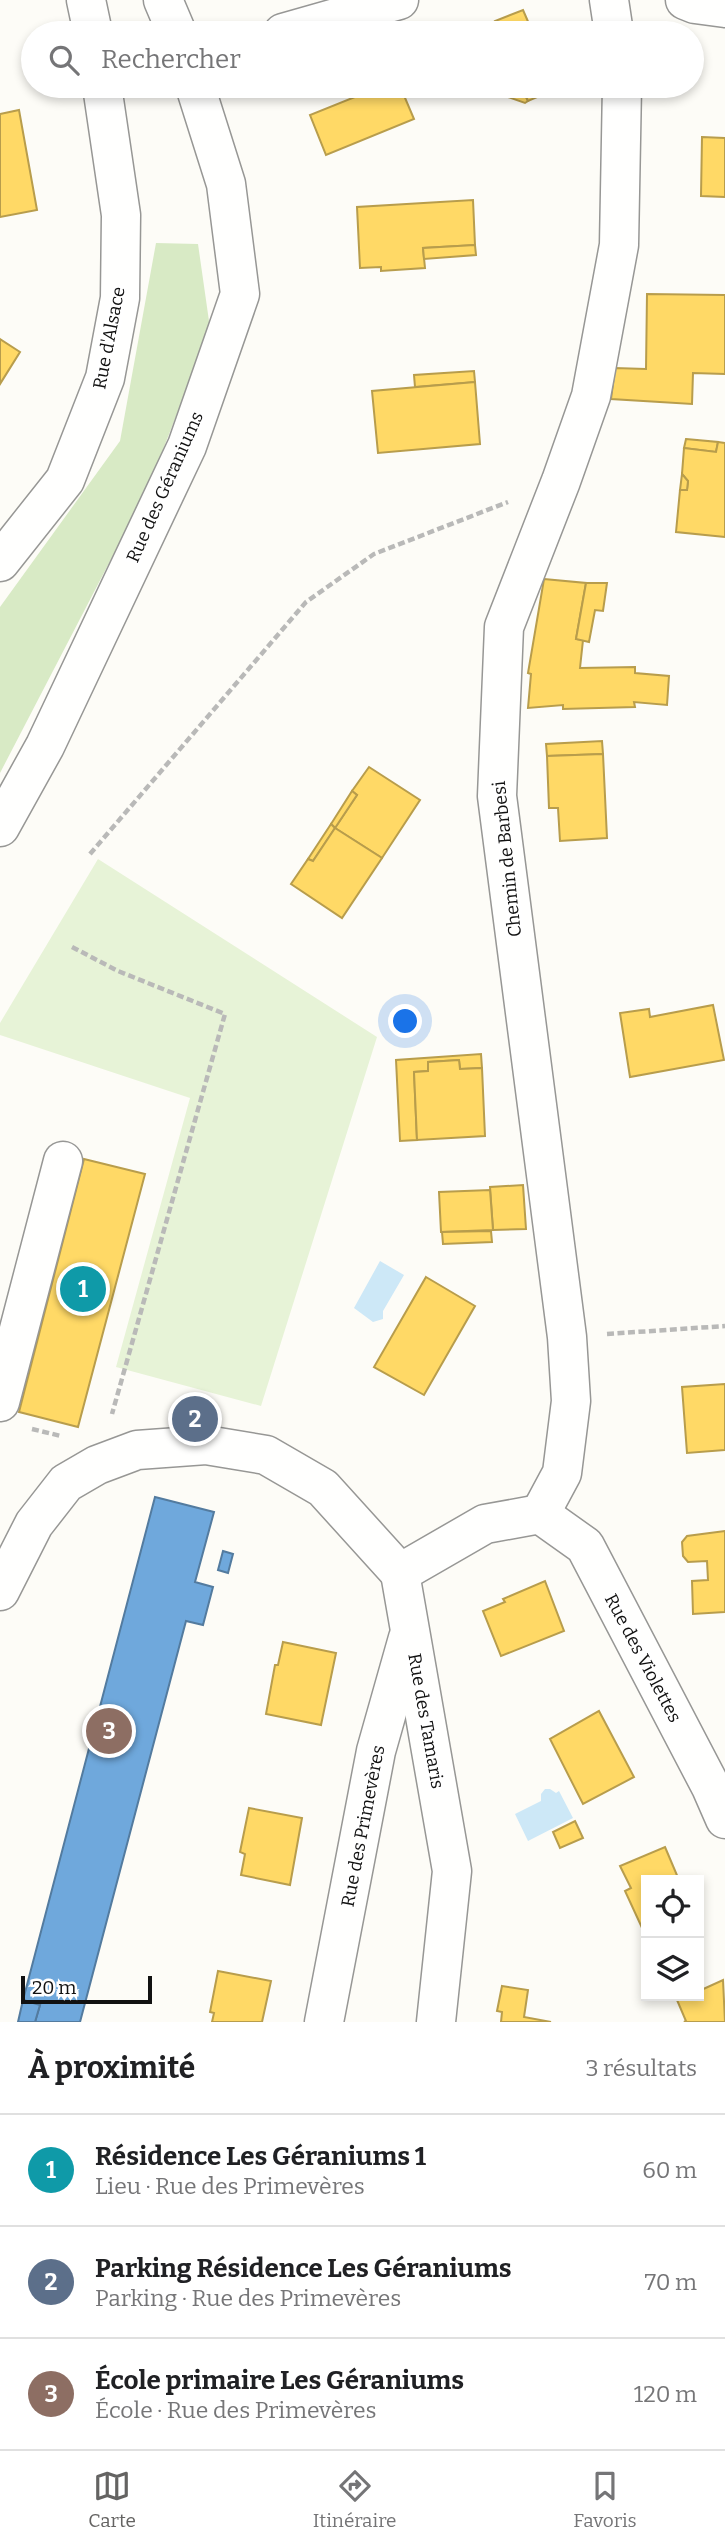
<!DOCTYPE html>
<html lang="fr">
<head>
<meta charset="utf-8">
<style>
  :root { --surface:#fff; --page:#f6f6f6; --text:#202124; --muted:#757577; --line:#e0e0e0; --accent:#646362 }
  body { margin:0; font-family:Bitter,serif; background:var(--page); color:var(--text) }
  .controls { position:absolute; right:21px; bottom:21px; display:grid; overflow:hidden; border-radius:0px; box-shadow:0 4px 10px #0003 }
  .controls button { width:63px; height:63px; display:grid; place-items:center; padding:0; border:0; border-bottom:2px solid var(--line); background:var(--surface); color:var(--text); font:35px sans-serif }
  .scale { position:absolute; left:21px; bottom:18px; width:131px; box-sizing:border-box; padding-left:7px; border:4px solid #111; border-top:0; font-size:19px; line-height:24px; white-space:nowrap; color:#111; -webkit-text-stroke:5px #fff; paint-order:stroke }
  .you { position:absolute; left:406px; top:1022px; width:24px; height:24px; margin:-18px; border:5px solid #fff; border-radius:50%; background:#1a73e8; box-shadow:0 0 0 10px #1a73e833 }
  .badge { display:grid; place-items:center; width:46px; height:46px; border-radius:50%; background:var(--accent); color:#fff; font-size:23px; font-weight:700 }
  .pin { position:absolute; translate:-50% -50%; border:4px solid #fff; box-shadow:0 2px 7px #0006 }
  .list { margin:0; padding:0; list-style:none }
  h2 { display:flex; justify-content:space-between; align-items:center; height:91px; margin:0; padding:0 28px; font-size:30px }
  h2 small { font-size:23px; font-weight:400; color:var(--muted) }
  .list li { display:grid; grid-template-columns:46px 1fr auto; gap:21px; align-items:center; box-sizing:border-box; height:112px; padding:0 28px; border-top:2px solid var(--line) }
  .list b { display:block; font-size:26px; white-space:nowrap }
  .list p { margin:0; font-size:23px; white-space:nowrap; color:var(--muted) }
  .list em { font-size:23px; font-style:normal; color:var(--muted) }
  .icon { flex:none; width:38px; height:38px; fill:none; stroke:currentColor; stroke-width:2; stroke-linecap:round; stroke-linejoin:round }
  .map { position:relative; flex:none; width:725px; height:2022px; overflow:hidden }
  .search { position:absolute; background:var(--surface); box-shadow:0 4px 10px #0003; left:21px; right:21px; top:21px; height:77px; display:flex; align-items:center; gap:18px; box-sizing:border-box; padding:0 24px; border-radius:38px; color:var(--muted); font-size:26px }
  .sheet { height:427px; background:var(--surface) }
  nav { display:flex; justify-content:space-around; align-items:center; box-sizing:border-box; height:98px; border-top:2px solid var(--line); background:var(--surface); font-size:19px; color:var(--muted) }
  nav a { display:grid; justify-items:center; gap:4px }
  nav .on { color:var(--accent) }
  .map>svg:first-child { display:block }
</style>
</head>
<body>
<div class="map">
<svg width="725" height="2022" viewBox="0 0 725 2022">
  <rect width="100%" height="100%" fill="#fdfcf7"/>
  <polygon fill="#e7f3d7" points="98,859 377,1037 261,1406 116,1367 190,1098 0,1035 0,1023"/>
  <polygon fill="#d8eac5" points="156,243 198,244 210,328 149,486 0,773 0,607 120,441"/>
  <g fill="#cde8f7">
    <polygon points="380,1261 404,1275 383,1311 383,1319 373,1322 354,1308"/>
    <polygon points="545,1789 550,1789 556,1793 559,1791 573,1818 528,1841 515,1814 541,1801 541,1794"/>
  </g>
  <g fill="#ffd966" stroke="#b89d4c" stroke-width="2">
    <polygon points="523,10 533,33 495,33 499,31 495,21"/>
    <polygon points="346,86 356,86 360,95 351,99"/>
    <polygon points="356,86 400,86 414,119 326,155 310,115 360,95"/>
    <polygon points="475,86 504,86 491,91"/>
    <polygon points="504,86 521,86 528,101 525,103 491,91"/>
    <polygon points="521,86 555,86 556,89 528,101"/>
    <polygon points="19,110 37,210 0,217 0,114"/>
    <polygon points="702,137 725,138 725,197 701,196"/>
    <polygon points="473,200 475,245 423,248 425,268 381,271 381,267 360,268 357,207"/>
    <polygon points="475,245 476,255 424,259 423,248"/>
    <polygon points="647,294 725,295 725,374 693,373 692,404 611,399 615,368 646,369"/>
    <polygon points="0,339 20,352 0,384"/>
    <polygon points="474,371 475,382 415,387 414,375"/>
    <polygon points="475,382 480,444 378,453 372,391"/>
    <polygon points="686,439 718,442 716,452 684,448"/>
    <polygon points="718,442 725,443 725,537 676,532 680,490 687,490 688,481 682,474 684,448 716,452"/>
    <polygon points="682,474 688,481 687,490 680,490"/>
    <polygon points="544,579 586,583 576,639 583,640 580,668 635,667 635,673 669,676 667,705 634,702 635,707 563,709 563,705 528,708 531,674 528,673"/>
    <polygon points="586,583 607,583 603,611 595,610 589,642 576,639"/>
    <polygon points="602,741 603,754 547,756 546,744"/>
    <polygon points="603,754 607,838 560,841 558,808 549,808 547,756"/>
    <polygon points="369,767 420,800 382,858 335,828 357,795 352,791"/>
    <polygon points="352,791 357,795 335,828 331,824"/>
    <polygon points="331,824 335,828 313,861 308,859"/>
    <polygon points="335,828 382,858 342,918 291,884 308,859 313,861"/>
    <polygon points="713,1005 724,1060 630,1077 620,1013 649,1009 650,1017"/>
    <polygon points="481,1054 482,1068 460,1069 459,1060 428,1062 428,1071 414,1072 417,1140 400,1141 396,1060"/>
    <polygon points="459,1060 460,1069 482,1068 485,1136 417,1140 414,1072 428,1071 428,1062"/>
    <polygon points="84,1159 145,1174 78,1427 19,1412"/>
    <polygon points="523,1185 526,1229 493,1230 490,1187"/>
    <polygon points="490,1190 493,1230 441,1232 439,1192"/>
    <polygon points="491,1231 492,1242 443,1244 442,1232"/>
    <polygon points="426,1277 475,1306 424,1395 374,1367"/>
    <polygon points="725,1384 725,1450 687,1453 682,1387"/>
    <polygon points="725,1531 725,1612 693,1614 692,1581 708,1580 707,1561 688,1562 683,1556 682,1542 687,1536"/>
    <polygon points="545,1581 564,1631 501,1656 483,1611 505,1602 503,1599"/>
    <polygon points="283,1642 336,1653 321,1725 266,1714 275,1665 278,1665"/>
    <polygon points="599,1711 634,1777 583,1804 550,1739"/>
    <polygon points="249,1808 302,1818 290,1885 241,1875 245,1854 240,1852"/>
    <polygon points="575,1821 583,1838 560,1848 553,1832"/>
    <polygon points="665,1847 679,1880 646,1880 646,1929 643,1930 625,1891 631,1888 620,1866"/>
    <polygon points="218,1971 271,1981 262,2022 212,2022 214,2013 210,2012"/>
    <polygon points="723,1980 725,2022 684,2022 686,2021 677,2000 687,1996 699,1996 699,1991"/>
    <polygon points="502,1986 528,1990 524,2017 551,2022 501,2022 502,2012 497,2011"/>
  </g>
  <g fill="#6fa8dc" stroke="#537b9f" stroke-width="2">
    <polygon points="155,1497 214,1512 195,1582 213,1587 203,1625 186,1621 80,2022 35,2022 40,2005 23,2000"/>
    <polygon points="223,1551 233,1554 228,1573 218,1570"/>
    <polygon points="23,2000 40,2005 35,2022 18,2022"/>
  </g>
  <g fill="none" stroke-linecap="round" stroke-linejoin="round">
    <defs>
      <g id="minor">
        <polyline points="86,0 93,33"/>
        <polyline points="163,0 177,33"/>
        <polyline points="609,0 614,33"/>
        <polyline points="685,0 695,4 725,8"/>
        <polyline points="283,33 399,0"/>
        <polyline points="0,562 65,480 105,378 120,298 121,215 102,86"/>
        <polyline points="0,827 45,746 187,446 240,294 226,184 195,86"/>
        <polyline points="0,1402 63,1161"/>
        <polyline points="540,1514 562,1473 571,1401 567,1337 497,796 504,627 561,481 591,396 619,245 622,86"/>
        <polyline points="540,1514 585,1546 711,1787 725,1819"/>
        <polyline points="0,1591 34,1524 66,1483 97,1465 137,1450 206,1445 266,1455 323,1488 400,1573"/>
        <polyline points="324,2022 376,1751 408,1638"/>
        <polyline points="436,2022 452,1871 400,1573 485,1524 540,1514"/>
      </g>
    </defs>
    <use href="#minor" stroke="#979795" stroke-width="41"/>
    <g stroke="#b9b9b8" stroke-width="4.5" stroke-dasharray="7 3.5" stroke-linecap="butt">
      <polyline points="90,854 306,602 374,554 508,502"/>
      <polyline points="72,947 118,971 225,1014 112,1414"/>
      <polyline points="607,1334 725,1326"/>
      <polyline points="32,1429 61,1436"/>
    </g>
    <use href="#minor" stroke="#fffffe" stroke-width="38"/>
  </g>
  <g text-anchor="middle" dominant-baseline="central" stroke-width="7" stroke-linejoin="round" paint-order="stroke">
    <g font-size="18" fill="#111" stroke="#fff">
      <text transform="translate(109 338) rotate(-79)">Rue d'Alsace</text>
      <text transform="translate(165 487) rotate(-66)">Rue des Géraniums</text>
      <text transform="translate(507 859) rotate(-96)">Chemin de Barbesi</text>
      <text transform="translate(643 1658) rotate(62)">Rue des Violettes</text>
      <text transform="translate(426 1721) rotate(80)">Rue des Tamaris</text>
      <text transform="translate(363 1826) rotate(-79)">Rue des Primevères</text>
    </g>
  </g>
</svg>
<div class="controls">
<button><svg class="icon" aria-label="locate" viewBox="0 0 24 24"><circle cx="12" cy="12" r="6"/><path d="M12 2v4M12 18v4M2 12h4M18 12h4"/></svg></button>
<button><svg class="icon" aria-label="layers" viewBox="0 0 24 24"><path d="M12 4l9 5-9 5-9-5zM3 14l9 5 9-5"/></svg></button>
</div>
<div class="scale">20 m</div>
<div class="you"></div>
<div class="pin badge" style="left:83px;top:1289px;background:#0f9aa8">1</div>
<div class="pin badge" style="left:195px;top:1419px;background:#5c6f8a">2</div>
<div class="pin badge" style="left:109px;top:1731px;background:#8d6e63">3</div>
<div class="search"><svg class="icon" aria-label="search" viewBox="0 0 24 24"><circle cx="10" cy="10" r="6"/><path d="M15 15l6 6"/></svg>Rechercher</div>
</div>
<section class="sheet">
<h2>À proximité<small>3 résultats</small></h2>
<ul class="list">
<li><span class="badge" style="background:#0f9aa8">1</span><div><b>Résidence Les Géraniums 1</b><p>Lieu · Rue des Primevères</p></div><em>60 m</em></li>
<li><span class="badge" style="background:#5c6f8a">2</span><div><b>Parking Résidence Les Géraniums</b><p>Parking · Rue des Primevères</p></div><em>70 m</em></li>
<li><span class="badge" style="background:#8d6e63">3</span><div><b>École primaire Les Géraniums</b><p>École · Rue des Primevères</p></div><em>120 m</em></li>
</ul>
</section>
<nav>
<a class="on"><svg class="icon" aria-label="map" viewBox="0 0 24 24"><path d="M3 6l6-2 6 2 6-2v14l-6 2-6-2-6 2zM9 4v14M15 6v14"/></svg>Carte</a>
<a><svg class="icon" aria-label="directions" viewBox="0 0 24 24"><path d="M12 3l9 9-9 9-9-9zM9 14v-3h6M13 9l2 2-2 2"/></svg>Itinéraire</a>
<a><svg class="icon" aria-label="saved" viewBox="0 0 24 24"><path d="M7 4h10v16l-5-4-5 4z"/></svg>Favoris</a>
</nav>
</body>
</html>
